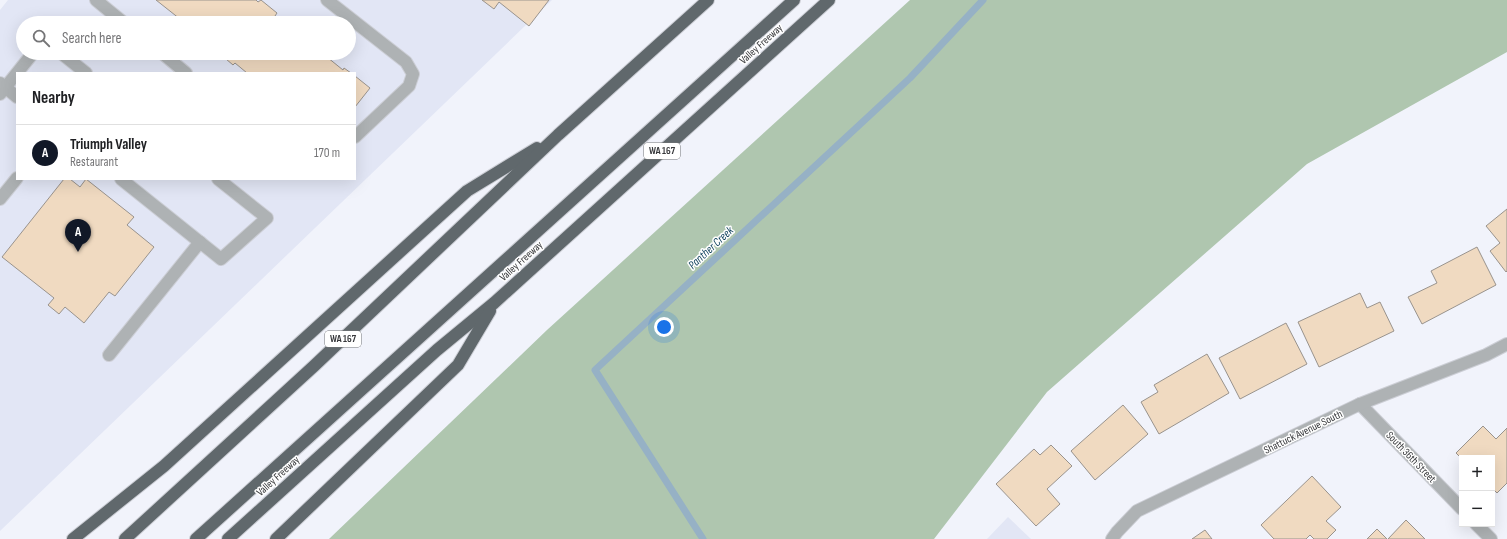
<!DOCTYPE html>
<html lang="en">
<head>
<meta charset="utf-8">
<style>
  :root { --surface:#fff; --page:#f6f6f6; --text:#202124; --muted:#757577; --line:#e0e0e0; --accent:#111827 }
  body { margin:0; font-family:"Sofia Sans Condensed",sans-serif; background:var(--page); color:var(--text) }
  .controls { position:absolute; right:12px; bottom:12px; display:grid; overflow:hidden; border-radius:0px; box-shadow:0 4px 16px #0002 }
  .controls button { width:36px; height:36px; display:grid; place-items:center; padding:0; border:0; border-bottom:1px solid var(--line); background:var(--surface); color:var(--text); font:20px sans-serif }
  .you { position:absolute; left:664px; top:327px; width:14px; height:14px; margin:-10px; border:3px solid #fff; border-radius:50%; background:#1a73e8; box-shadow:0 0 0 6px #1a73e833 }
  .badge { display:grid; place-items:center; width:26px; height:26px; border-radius:50%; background:var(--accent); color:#fff; font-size:13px; font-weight:700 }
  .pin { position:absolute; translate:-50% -33px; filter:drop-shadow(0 1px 2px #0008) }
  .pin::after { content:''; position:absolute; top:21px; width:14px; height:12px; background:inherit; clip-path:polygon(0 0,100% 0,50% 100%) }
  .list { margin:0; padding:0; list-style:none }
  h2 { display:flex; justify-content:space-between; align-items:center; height:52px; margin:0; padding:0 16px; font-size:17px }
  h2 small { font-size:13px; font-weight:400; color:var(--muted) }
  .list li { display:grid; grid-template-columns:26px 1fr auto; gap:12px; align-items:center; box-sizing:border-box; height:56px; padding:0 16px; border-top:1px solid var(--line) }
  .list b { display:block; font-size:15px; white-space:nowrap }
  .list p { margin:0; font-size:13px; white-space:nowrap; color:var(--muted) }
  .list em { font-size:13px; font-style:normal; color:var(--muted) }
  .icon { flex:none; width:22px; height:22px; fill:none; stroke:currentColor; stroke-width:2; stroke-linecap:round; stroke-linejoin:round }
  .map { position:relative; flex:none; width:1507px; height:539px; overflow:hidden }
  .search { position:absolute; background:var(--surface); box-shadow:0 4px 16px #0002; left:16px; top:16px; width:340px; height:44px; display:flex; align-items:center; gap:10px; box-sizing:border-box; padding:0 14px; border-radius:22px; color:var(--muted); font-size:15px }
  .panel { position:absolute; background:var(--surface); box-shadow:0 4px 16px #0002; left:16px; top:72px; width:340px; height:108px; border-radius:0px }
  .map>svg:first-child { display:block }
</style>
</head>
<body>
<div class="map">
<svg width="1507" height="539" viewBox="0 0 1507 539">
  <rect width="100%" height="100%" fill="#f1f3fb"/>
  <g fill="#e2e6f5" fill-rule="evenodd">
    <path d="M8,0H552L0,531V10ZM23,23H349V53H23ZM17,73H355V179H17Z"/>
    <polygon points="1008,517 1031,539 987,539"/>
  </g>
  <polygon fill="#afc6af" points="910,0 1507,0 1507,52 1307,164 1047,392 934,539 329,539 547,330"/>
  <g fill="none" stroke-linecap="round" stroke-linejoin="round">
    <polyline stroke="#96b1c5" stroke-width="7" points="703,539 595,370 910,78 983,0"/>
  </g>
  <g fill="#f0dac1" stroke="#99938d">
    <polygon points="156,0 256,0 258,2 261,0 277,13 275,16 284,23 185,23"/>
    <polygon points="482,0 549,0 529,26 499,2 494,9"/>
    <polygon points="219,53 322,53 343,70 344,68 351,73 247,73 235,63 233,65"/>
    <polygon points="355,76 370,88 355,107"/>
    <polygon points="64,179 70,179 80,187 86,179 134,217 127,225 154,247 115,296 109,292 84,323 65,307 59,314 48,305 54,298 2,257"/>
    <polygon points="1507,209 1507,271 1506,272 1490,251 1500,243 1486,226"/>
    <polygon points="1477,247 1496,285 1422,324 1408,297 1437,283 1431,271"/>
    <polygon points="1360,293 1367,308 1380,302 1394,331 1319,367 1298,322"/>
    <polygon points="1286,323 1307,364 1240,399 1219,358"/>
    <polygon points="1207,354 1229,393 1159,434 1141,402 1158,392 1154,385"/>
    <polygon points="1123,405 1148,434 1095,480 1071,451"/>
    <polygon points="1483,426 1496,439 1507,428 1507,483 1497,493 1492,488 1492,458 1462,459 1456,453"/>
    <polygon points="1051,445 1072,466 1047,489 1060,504 1036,526 996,484 1034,449 1040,455"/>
    <polygon points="1312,476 1341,507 1326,521 1336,530 1327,539 1314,539 1310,535 1306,539 1274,539 1261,525"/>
    <polygon points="1406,520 1425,539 1388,539"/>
    <polygon points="1377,529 1387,539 1367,539"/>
    <polygon points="1205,530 1212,539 1192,539"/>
  </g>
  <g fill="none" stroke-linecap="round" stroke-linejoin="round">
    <defs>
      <g id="lane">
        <polyline points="96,0 124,23"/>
        <polyline points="327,0 406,62 413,74 409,86 355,137"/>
        <polyline points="61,53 86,73"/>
        <polyline points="162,53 186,73"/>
        <polyline points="0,83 17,97"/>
        <polyline points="0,94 33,53"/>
        <polyline points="121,179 221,259 267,218 218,179"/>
        <polyline points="0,199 17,178"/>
        <polyline points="109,355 200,242"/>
      </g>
      <g id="street">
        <polyline points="1360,404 1462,509"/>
        <polyline points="1476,524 1491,539"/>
        <polyline points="1112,539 1117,532 1137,511 1360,404 1486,355 1507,344"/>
      </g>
      <g id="highway">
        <polyline points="73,539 164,466 467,191 537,148"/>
        <polyline points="125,539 314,366 558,135 708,0"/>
        <polyline points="196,539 794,0"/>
        <polyline points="228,539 437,350 494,303 829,0"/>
        <polyline points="276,539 458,365 490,311"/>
      </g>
    </defs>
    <use href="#lane" stroke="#ccced5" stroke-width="14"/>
    <use href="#street" stroke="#ccced5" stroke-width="14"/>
    <use href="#highway" stroke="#ccced5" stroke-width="14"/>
    <use href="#lane" stroke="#aeb2b4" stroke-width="12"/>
    <use href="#street" stroke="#aeb2b4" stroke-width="12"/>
    <use href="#highway" stroke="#60686c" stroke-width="12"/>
  </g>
  <g text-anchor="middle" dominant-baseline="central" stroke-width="3" stroke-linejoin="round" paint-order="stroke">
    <g fill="#fff" stroke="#737476" stroke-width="1">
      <rect x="644" y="143" width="36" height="16" rx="3"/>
      <rect x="325" y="331" width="36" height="16" rx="3"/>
    </g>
    <g font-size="10" font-weight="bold" fill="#37383b">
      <text x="662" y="151">WA 167</text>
      <text x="343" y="339">WA 167</text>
    </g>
    <g font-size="11" fill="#37383b" stroke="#fff">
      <text transform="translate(761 44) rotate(-42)">Valley Freeway</text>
      <text transform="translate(521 261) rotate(-42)">Valley Freeway</text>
      <text transform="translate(1303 432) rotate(-26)">Shattuck Avenue South</text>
      <text transform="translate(1411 457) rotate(46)">South 36th Street</text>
      <text transform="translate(278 476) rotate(-42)">Valley Freeway</text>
    </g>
    <g font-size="12" font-style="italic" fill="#0b3e5a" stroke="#fff">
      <text transform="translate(711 248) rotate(-43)">Panther Creek</text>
    </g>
  </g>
</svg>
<div class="controls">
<button>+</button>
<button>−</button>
</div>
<div class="you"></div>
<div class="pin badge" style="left:78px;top:252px">A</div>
<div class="search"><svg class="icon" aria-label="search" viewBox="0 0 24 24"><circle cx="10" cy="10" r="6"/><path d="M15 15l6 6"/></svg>Search here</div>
<section class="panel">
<h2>Nearby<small></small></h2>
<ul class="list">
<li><span class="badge">A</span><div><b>Triumph Valley</b><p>Restaurant</p></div><em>170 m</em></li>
</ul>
</section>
</div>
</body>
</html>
